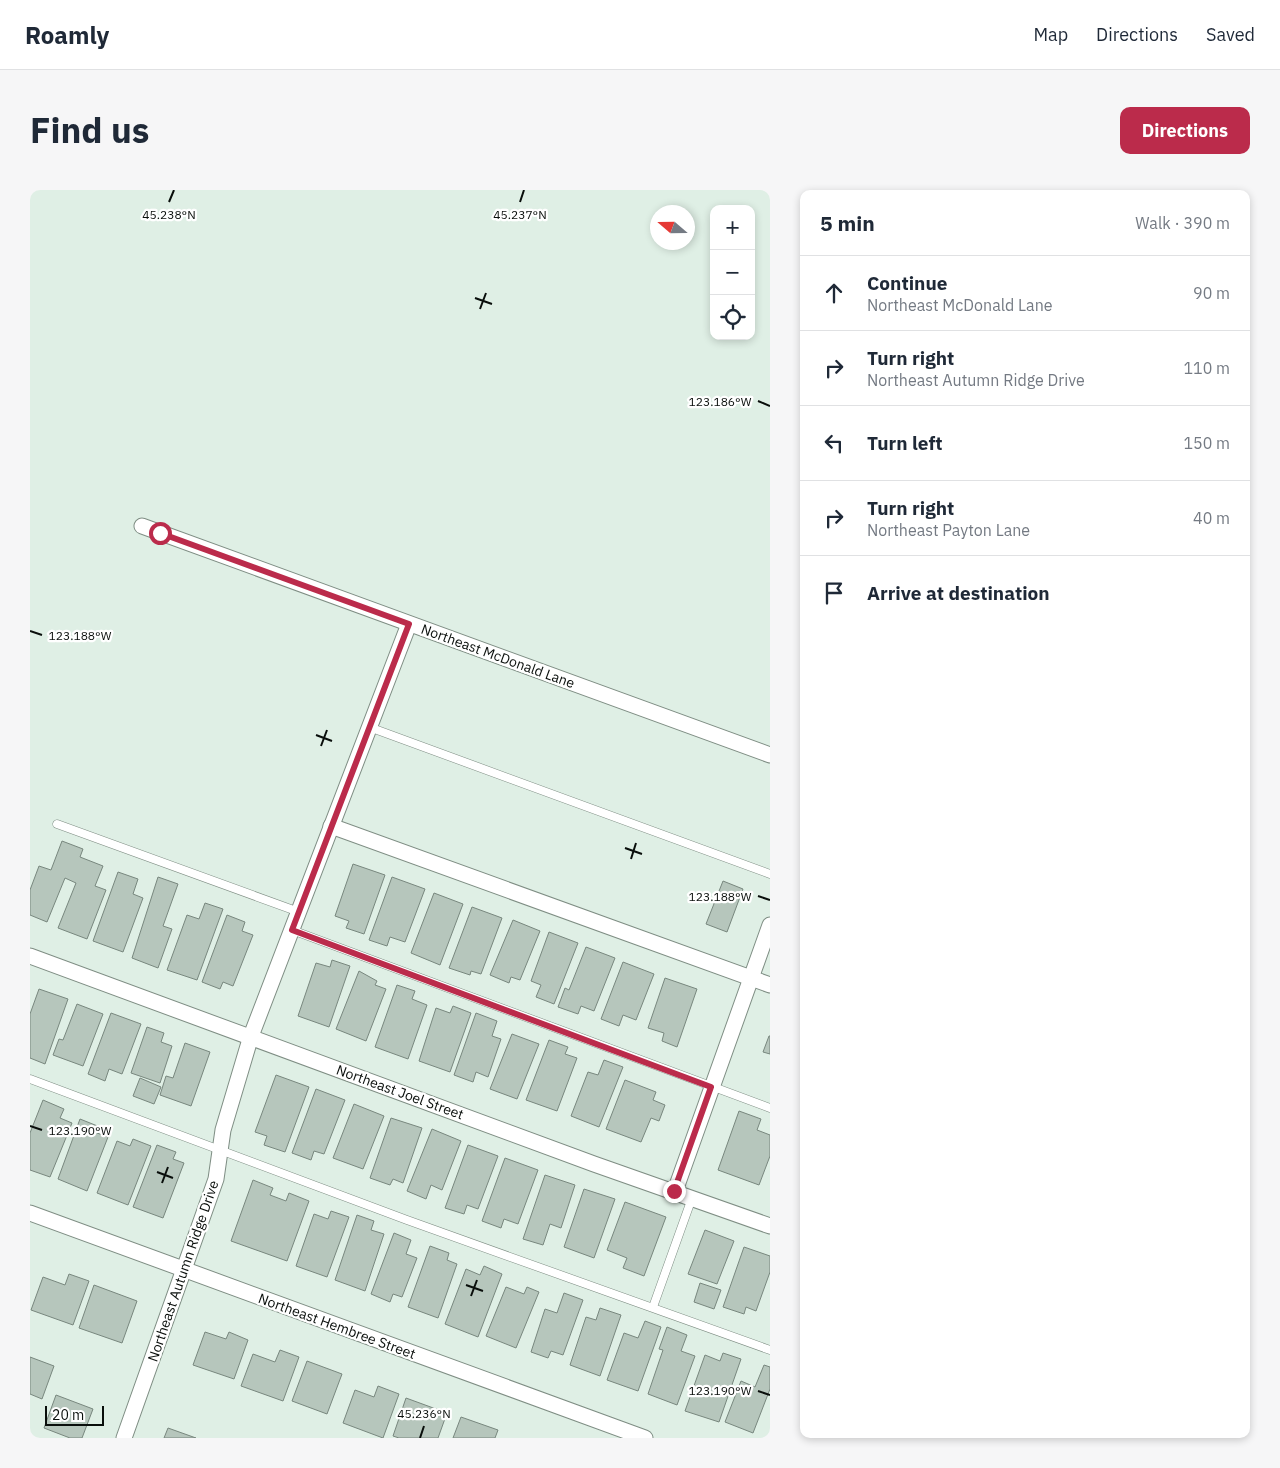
<!DOCTYPE html>
<html lang="en">
<head>
<meta charset="utf-8">
<style>
  :root { --surface:#fff; --page:#f6f6f7; --text:#1f2937; --muted:#747a83; --line:#e0e1e3; --accent:#bb2b4b }
  body { margin:0; font-family:"IBM Plex Sans",sans-serif; background:var(--page); color:var(--text) }
  .controls { position:absolute; right:15px; top:15px; display:grid; overflow:hidden; border-radius:10px; box-shadow:0 2px 8px #0003 }
  .controls button { width:45px; height:45px; display:grid; place-items:center; padding:0; border:0; border-bottom:1px solid var(--line); background:var(--surface); color:var(--text); font:25px sans-serif }
  .compass { position:absolute; left:620px; top:15px; width:45px; height:45px; border-radius:50%; background:var(--surface); box-shadow:0 2px 8px #0003; rotate:290deg }
  .scale { position:absolute; left:15px; bottom:12px; width:59px; box-sizing:border-box; padding-left:5px; border:2px solid #090e0b; border-top:0; font-size:14px; line-height:18px; white-space:nowrap; color:#090e0b; -webkit-text-stroke:4px #fff; paint-order:stroke }
  .stop { position:absolute; width:15px; height:15px; margin:-11px; border:4px solid #bb2b4b; border-radius:50%; background:#fff }
  .stop.end { background:#bb2b4b; border-color:#fff; box-shadow:0 1px 5px #0008 }
  .list { margin:0; padding:0; list-style:none }
  h2 { display:flex; justify-content:space-between; align-items:center; height:65px; margin:0; padding:0 20px; font-size:21px }
  h2 small { font-size:16px; font-weight:400; color:var(--muted) }
  .list li { display:grid; grid-template-columns:32px 1fr auto; gap:15px; align-items:center; box-sizing:border-box; height:75px; padding:0 20px; border-top:1px solid var(--line) }
  .list b { display:block; font-size:19px; white-space:nowrap }
  .list p { margin:0; font-size:16px; white-space:nowrap; color:var(--muted) }
  .list em { font-size:16px; font-style:normal; color:var(--muted) }
  .icon { flex:none; width:28px; height:28px; fill:none; stroke:currentColor; stroke-width:2; stroke-linecap:round; stroke-linejoin:round }
  .map { position:relative; flex:none; width:740px; height:1248px; overflow:hidden; border-radius:10px }
  header { display:flex; align-items:center; gap:30px; box-sizing:border-box; height:70px; padding:0 25px; background:var(--surface); border-bottom:1px solid var(--line) }
  header strong { font-size:24px }
  nav { display:flex; gap:28px; margin-inline-start:auto; font-size:18px }
  .intro { display:flex; align-items:center; justify-content:space-between; box-sizing:border-box; height:120px; padding:0 30px }
  h1 { margin:0; font-size:35px }
  .button { padding:12px 22px; border-radius:10px; background:var(--accent); color:#fff; font-size:18px; font-weight:700 }
  main { display:flex; gap:30px; padding:0 30px }
  aside { flex:1; background:var(--surface); border-radius:10px; box-shadow:0 2px 8px #0003 }
  .map>svg:first-child { display:block }
</style>
</head>
<body>
<header>
<strong>Roamly</strong>
<nav><a>Map</a><a>Directions</a><a>Saved</a></nav>
</header>
<div class="intro"><h1>Find us</h1><a class="button">Directions</a></div>
<main>
<div class="map">
<svg width="740" height="1248" viewBox="0 0 740 1248">
  <rect width="100%" height="100%" fill="#dfefe5"/>
  <g fill="#b6c6bc" stroke="#78877e">
    <polygon points="32,651 53,659 50,667 73,676 65,696 76,700 57,749 28,738 46,693 35,688 17,732 0,725 0,700 9,676 21,680"/>
    <polygon points="323,674 355,685 334,744 316,738 319,731 305,726"/>
    <polygon points="88,682 108,689 103,704 113,708 93,762 63,751"/>
    <polygon points="128,687 148,694 133,736 142,739 128,778 102,768"/>
    <polygon points="362,687 395,699 375,752 360,747 357,756 339,750"/>
    <polygon points="693,691 713,699 697,742 676,734"/>
    <polygon points="404,703 433,714 410,775 381,763"/>
    <polygon points="175,713 193,719 167,790 137,780 157,725 169,729"/>
    <polygon points="442,717 472,728 451,784 441,781 440,785 419,778"/>
    <polygon points="197,725 215,732 212,741 223,745 203,796 193,792 190,799 172,792"/>
    <polygon points="483,730 510,741 490,790 481,787 479,793 460,785"/>
    <polygon points="519,742 548,753 524,814 506,807 511,795 501,791"/>
    <polygon points="556,757 585,768 564,821 551,816 548,824 528,817 535,798 539,800"/>
    <polygon points="302,770 320,776 299,837 268,826 286,773 300,777"/>
    <polygon points="593,772 624,784 606,830 593,825 589,836 571,829"/>
    <polygon points="329,781 347,791 345,795 356,799 336,851 306,839"/>
    <polygon points="635,788 667,799 647,857 632,851 634,843 618,838"/>
    <polygon points="367,795 385,801 382,809 397,815 378,869 345,857"/>
    <polygon points="9,799 38,809 15,874 0,868 0,824"/>
    <polygon points="47,814 73,824 53,876 23,865 29,849 33,850"/>
    <polygon points="423,816 441,823 420,882 389,871 406,818 420,823"/>
    <polygon points="81,823 111,834 92,884 79,879 75,891 58,884"/>
    <polygon points="446,823 467,831 462,846 471,849 458,887 446,882 443,892 424,885"/>
    <polygon points="117,837 134,843 131,852 142,856 130,893 101,883"/>
    <polygon points="482,844 509,854 487,909 460,899"/>
    <polygon points="739,846 740,846 740,864 733,862"/>
    <polygon points="519,850 538,857 535,864 547,868 527,921 496,910"/>
    <polygon points="155,853 180,862 161,916 130,905 136,886 143,888"/>
    <polygon points="574,870 593,877 569,937 541,926 558,882 568,885"/>
    <polygon points="246,885 279,897 255,962 234,955 237,946 225,942"/>
    <polygon points="110,888 131,897 124,914 103,906"/>
    <polygon points="595,890 626,902 623,910 635,915 629,931 621,928 611,952 576,939"/>
    <polygon points="286,899 315,910 294,964 284,961 281,970 262,963"/>
    <polygon points="13,910 34,919 30,928 42,933 20,987 0,980 0,943"/>
    <polygon points="324,914 354,926 333,979 303,968"/>
    <polygon points="709,921 731,929 727,940 740,945 740,966 729,995 688,980"/>
    <polygon points="361,928 392,938 373,993 363,989 360,995 340,988"/>
    <polygon points="50,929 70,937 67,943 78,947 57,1001 28,989"/>
    <polygon points="402,939 431,951 412,1000 401,995 396,1009 377,1001"/>
    <polygon points="103,949 121,956 98,1015 67,1003 87,951 100,956"/>
    <polygon points="127,955 146,962 143,969 154,973 133,1028 103,1017"/>
    <polygon points="438,955 468,966 448,1019 437,1015 434,1024 415,1018"/>
    <polygon points="475,968 508,980 488,1034 474,1029 471,1038 452,1031"/>
    <polygon points="515,985 545,995 531,1038 520,1034 513,1055 493,1049"/>
    <polygon points="223,990 243,998 240,1005 256,1011 259,1003 279,1011 257,1071 201,1051"/>
    <polygon points="554,999 585,1009 564,1068 534,1057"/>
    <polygon points="595,1012 636,1027 614,1086 593,1078 597,1068 577,1060"/>
    <polygon points="301,1021 319,1027 297,1087 266,1076 284,1024 298,1029"/>
    <polygon points="327,1025 344,1031 341,1040 354,1044 335,1101 305,1090"/>
    <polygon points="675,1040 704,1051 687,1094 658,1084"/>
    <polygon points="364,1043 381,1050 376,1064 387,1068 372,1107 363,1104 360,1112 341,1104"/>
    <polygon points="400,1056 419,1063 417,1070 427,1074 408,1128 378,1117"/>
    <polygon points="714,1057 740,1066 740,1082 726,1121 716,1117 714,1124 693,1117"/>
    <polygon points="454,1076 472,1084 448,1147 415,1134 436,1079 450,1085"/>
    <polygon points="39,1084 59,1091 43,1135 1,1120 13,1087 35,1095"/>
    <polygon points="670,1093 691,1100 684,1119 664,1112"/>
    <polygon points="64,1095 107,1111 92,1153 49,1138"/>
    <polygon points="476,1097 494,1104 497,1097 509,1102 486,1158 456,1146"/>
    <polygon points="534,1103 553,1110 533,1165 521,1161 518,1168 501,1162 515,1119 527,1123"/>
    <polygon points="570,1118 591,1125 570,1186 540,1175 556,1127 566,1130"/>
    <polygon points="615,1131 631,1137 608,1201 577,1190 594,1143 608,1148"/>
    <polygon points="637,1137 657,1145 651,1161 665,1166 647,1215 618,1204 633,1160 629,1159"/>
    <polygon points="175,1142 196,1149 199,1142 218,1150 204,1189 163,1175"/>
    <polygon points="250,1160 269,1167 253,1211 211,1196 223,1164 245,1172"/>
    <polygon points="693,1163 711,1169 689,1232 655,1221 675,1165 690,1171"/>
    <polygon points="0,1167 24,1176 12,1209 0,1204"/>
    <polygon points="277,1171 312,1184 297,1224 262,1211"/>
    <polygon points="734,1175 740,1177 740,1199 723,1243 695,1232 711,1191 725,1197"/>
    <polygon points="348,1196 369,1204 353,1248 313,1233 325,1200 344,1207"/>
    <polygon points="26,1205 63,1219 52,1248 40,1248 14,1238"/>
    <polygon points="376,1208 417,1223 408,1248 369,1248 363,1246"/>
    <polygon points="431,1227 468,1240 465,1248 423,1248"/>
    <polygon points="138,1238 166,1248 134,1248"/>
  </g>
  <g fill="none" stroke-linecap="round" stroke-linejoin="round">
    <defs>
      <g id="lane">
        <polyline points="339,537 740,684"/>
        <polyline points="27,634 269,722"/>
        <polyline points="262,740 740,918"/>
        <polyline points="0,889 377,1030 740,1160"/>
        <polyline points="623,1117 662,1008"/>
      </g>
      <g id="street">
        <polyline points="112,336 740,565"/>
        <polyline points="301,636 740,795"/>
        <polyline points="0,766 564,974 740,1036"/>
        <polyline points="645,1001 740,735"/>
        <polyline points="0,1023 615,1248"/>
        <polyline points="94,1248 186,989 193,940 221,846 379,434"/>
      </g>
    </defs>
    <use href="#lane" stroke="#7f8e84" stroke-width="9"/>
    <use href="#street" stroke="#7f8e84" stroke-width="17"/>
    <use href="#lane" stroke="#fff" stroke-width="8"/>
    <use href="#street" stroke="#fff" stroke-width="15"/>
  </g>
  <g fill="none" stroke-linecap="round" stroke-linejoin="round">
    <polyline stroke="#bb2b4b" stroke-width="6" points="130,343 379,434 262,740 681,897 644,1001"/>
  </g>
  <path fill="none" stroke="#090e0b" stroke-width="2" d="M139,12L144,0M490,12L494,0M445,108L462,114M450,119L456,103M728,211L740,216M0,441L12,445M286,545L302,551M291,556L297,540M595,658L612,664M601,669L606,653M728,706L740,710M0,936L12,940M127,982L143,988M132,993L138,977M436,1095L453,1101M441,1106L447,1090M728,1201L740,1205M390,1248L394,1236"/>
  <g text-anchor="middle" dominant-baseline="central" stroke-width="4.5" stroke-linejoin="round" paint-order="stroke">
    <g font-size="14" fill="#090e0b" stroke="#fff">
      <text transform="translate(468 466) rotate(20)">Northeast McDonald Lane</text>
      <text transform="translate(370 902) rotate(20)">Northeast Joel Street</text>
      <text transform="translate(153 1081) rotate(-71)">Northeast Autumn Ridge Drive</text>
      <text transform="translate(307 1136) rotate(20)">Northeast Hembree Street</text>
    </g>
  </g>
  <g font-size="12" text-anchor="middle" fill="#090e0b" stroke="#fff" stroke-width="4.5" stroke-linejoin="round" paint-order="stroke">
    <text x="139" y="29">45.238°N</text>
    <text x="490" y="29">45.237°N</text>
    <text x="690" y="216">123.186°W</text>
    <text x="50" y="450">123.188°W</text>
    <text x="690" y="711">123.188°W</text>
    <text x="50" y="945">123.190°W</text>
    <text x="690" y="1205">123.190°W</text>
    <text x="394" y="1228">45.236°N</text>
  </g>
</svg>
<div class="controls">
<button>+</button>
<button>−</button>
<button><svg class="icon" aria-label="locate" viewBox="0 0 24 24"><circle cx="12" cy="12" r="6"/><path d="M12 2v4M12 18v4M2 12h4M18 12h4"/></svg></button>
</div>
<svg class="compass" viewBox="-18 -18 36 36"><path d="M0-13l5 13h-10z" fill="#e53935"/><path d="M0 13l5-13h-10z" fill="#747a83"/></svg>
<div class="scale">20 m</div>
<div class="stop" style="left:130px;top:343px"></div>
<div class="stop end" style="left:644px;top:1001px"></div>
</div>
<aside>
<h2>5 min<small>Walk · 390 m</small></h2>
<ul class="list">
<li><svg class="icon" aria-label="ahead" viewBox="0 0 24 24"><path d="M12 20V5M6 11l6-6 6 6"/></svg><div><b>Continue</b><p>Northeast McDonald Lane</p></div><em>90 m</em></li>
<li><svg class="icon" aria-label="right" viewBox="0 0 24 24"><path d="M7 20v-9h11M14 6l5 5-5 5"/></svg><div><b>Turn right</b><p>Northeast Autumn Ridge Drive</p></div><em>110 m</em></li>
<li><svg class="icon" aria-label="left" viewBox="0 0 24 24"><path d="M17 20v-9H6M10 6l-5 5 5 5"/></svg><div><b>Turn left</b></div><em>150 m</em></li>
<li><svg class="icon" aria-label="right" viewBox="0 0 24 24"><path d="M7 20v-9h11M14 6l5 5-5 5"/></svg><div><b>Turn right</b><p>Northeast Payton Lane</p></div><em>40 m</em></li>
<li><svg class="icon" aria-label="arrive" viewBox="0 0 24 24"><path d="M6 21V4h12l-3 4 3 4H6"/></svg><div><b>Arrive at destination</b></div></li>
</ul>
</aside>
</main>
</body>
</html>
